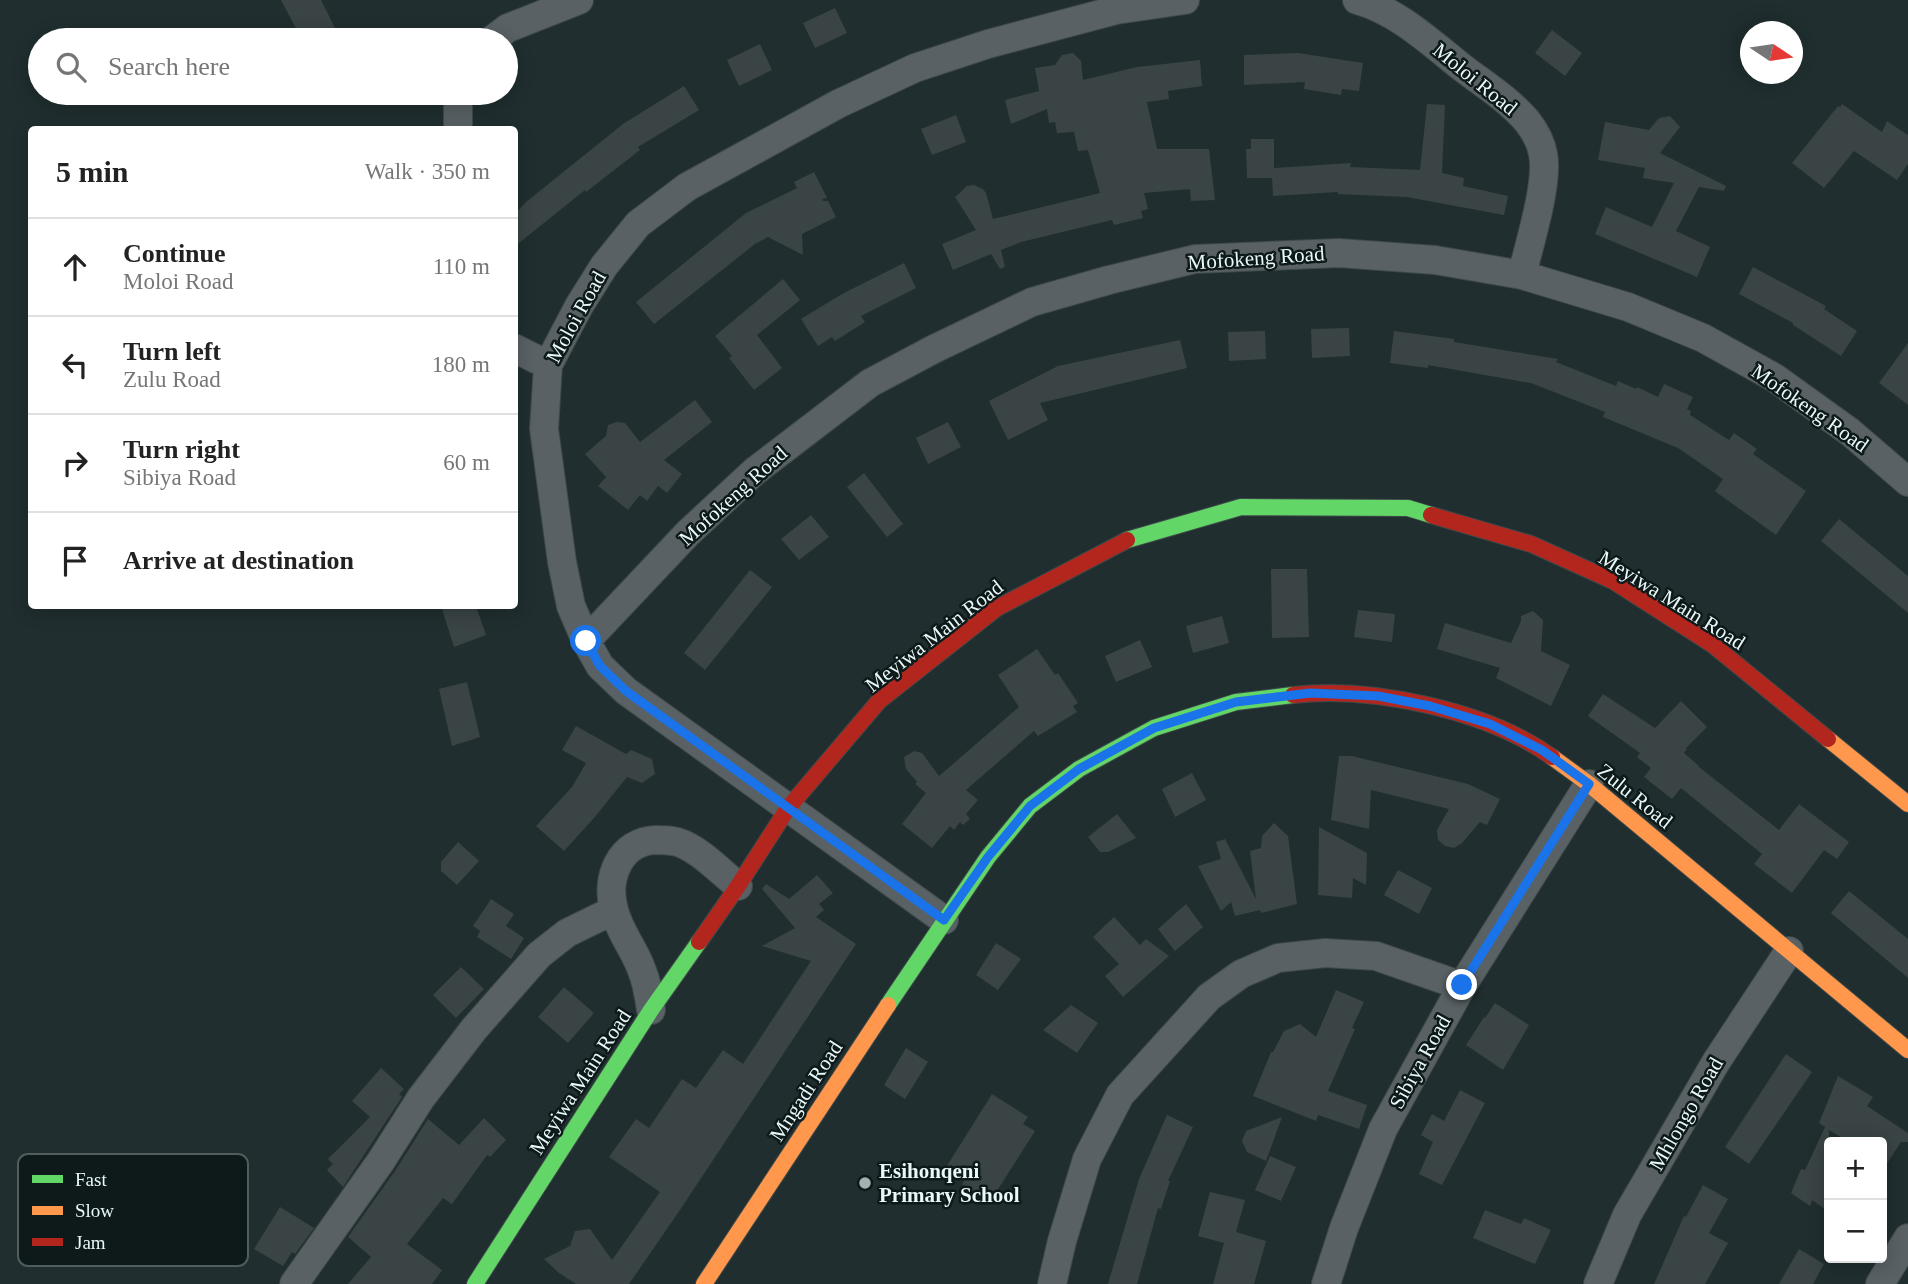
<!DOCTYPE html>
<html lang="en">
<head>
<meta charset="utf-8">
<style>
  :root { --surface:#fff; --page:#f2f2f2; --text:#222; --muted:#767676; --line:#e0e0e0 }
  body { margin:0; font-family:Georgia,serif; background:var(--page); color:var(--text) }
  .controls { position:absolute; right:21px; bottom:21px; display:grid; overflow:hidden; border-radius:7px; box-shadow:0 4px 18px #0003 }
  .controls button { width:63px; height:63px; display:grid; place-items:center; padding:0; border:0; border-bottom:2px solid var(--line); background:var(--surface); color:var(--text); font:35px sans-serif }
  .compass { position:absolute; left:1740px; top:21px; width:63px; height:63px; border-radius:50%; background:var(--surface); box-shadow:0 4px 18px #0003; rotate:103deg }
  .stop { position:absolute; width:21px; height:21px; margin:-16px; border:5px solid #1a73e8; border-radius:50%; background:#fff }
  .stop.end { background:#1a73e8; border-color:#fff; box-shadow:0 2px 7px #0008 }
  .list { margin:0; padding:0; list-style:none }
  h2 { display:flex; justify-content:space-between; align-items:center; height:91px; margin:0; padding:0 28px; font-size:30px }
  h2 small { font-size:23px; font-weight:400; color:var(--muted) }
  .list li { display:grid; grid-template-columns:46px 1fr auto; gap:21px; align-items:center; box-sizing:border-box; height:98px; padding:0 28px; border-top:2px solid var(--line) }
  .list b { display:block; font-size:26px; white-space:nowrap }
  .list p { margin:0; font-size:23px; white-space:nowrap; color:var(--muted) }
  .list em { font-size:23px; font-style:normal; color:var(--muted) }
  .icon { flex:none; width:38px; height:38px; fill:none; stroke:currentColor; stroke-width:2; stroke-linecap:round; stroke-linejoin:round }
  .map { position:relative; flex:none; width:1908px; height:1284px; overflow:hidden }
  .search { position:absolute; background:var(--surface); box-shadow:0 4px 18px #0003; left:28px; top:28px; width:490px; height:77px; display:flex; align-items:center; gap:18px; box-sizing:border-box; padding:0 24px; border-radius:38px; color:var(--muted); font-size:26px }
  .panel { position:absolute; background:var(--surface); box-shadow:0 4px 18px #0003; left:28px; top:126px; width:490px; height:483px; border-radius:7px }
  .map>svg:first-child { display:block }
</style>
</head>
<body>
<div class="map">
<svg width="1908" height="1284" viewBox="0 0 1908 1284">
  <rect width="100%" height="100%" fill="#202e2f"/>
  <!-- building -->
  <path fill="#3a4444" d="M281 0H321L341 40H302Z
    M835 8 847 33 815 48 803 23Z
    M1552 30 1582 53 1565 76 1535 53Z
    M760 44 772 70 739 86 727 60Z
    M1073 53 1081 61 1083 80 1137 67 1200 60 1202 86 1168 91 1169 99 1147 102 1157 149H1209L1215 200 1191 201 1190 189 1144 193 1148 209 1141 211 1143 218 1114 225 1112 220 1021 242 1001 250 1005 267 1000 269 991 254 953 270 942 244 976 230 955 197 967 186 974 185 983 189 986 193 993 219 1100 193 1088 150 1078 151 1074 132 1057 133 1055 122 1049 123 1047 109 1011 124 1005 100 1039 91 1035 68 1055 65 1062 55Z
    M1298 53 1363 63 1359 91 1342 89 1341 95 1304 89 1305 82 1244 85V55Z
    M684 86 699 110 638 147 640 150 586 192 585 190 514 247V215L526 202 623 124Z
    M1427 104 1445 105 1442 173 1464 178 1463 186 1508 196 1504 215 1407 197 1338 194V192L1273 196 1272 178H1247L1246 149H1251V139H1274V168L1351 163 1350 167 1420 170Z
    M1842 104 1882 132 1887 121 1908 135V164L1897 180 1854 151 1824 188 1792 163 1838 106 1840 107Z
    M956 115 966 142 932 155 921 129Z
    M1670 116 1680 127 1660 153 1726 186 1724 191 1699 187 1676 231 1710 247 1697 277 1595 234 1606 207 1652 227 1674 183 1643 178 1645 168 1598 160 1605 122 1649 130 1659 118Z
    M814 172 827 198 822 199 823 201H828L836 217 802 234 803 255 768 237 755 244 654 324 636 302 746 213 797 188 794 182Z
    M904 263 916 288 861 316 865 322 835 341 832 337 818 346 801 319 842 294Z
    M1753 267 1826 306 1824 309 1857 331 1841 356 1793 325V323L1739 294Z
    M783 279 800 300 757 335 782 368 754 390 729 358 732 356 715 336Z
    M1349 328 1350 356 1312 358 1311 329Z
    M1265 331 1266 359 1229 361 1228 332Z
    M1394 331 1454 339V342L1558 359 1556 362 1616 386 1618 381 1636 389 1637 387 1658 397 1664 384 1693 397 1687 409 1691 411 1690 415 1729 440 1734 433 1757 449 1753 454 1806 491 1776 535 1716 492 1715 491 1723 479 1678 448 1603 417 1605 412 1531 383 1428 365V368L1390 363Z
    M1180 340 1187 368 1040 403 1048 420 1008 440 989 401 1058 366Z
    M1908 343V405L1879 383Z
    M695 400 712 422 664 460 682 474 667 493 658 486 647 501 640 495 628 510 598 486 606 477 585 454 606 436 608 425 617 422 625 423 640 442Z
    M948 422 961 447 928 464 916 438Z
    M864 473 903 524 887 537 847 487Z
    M811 515 829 537 799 560 781 539Z
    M1839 519 1908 576V613L1821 541Z
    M1271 569H1307L1309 637 1272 638Z
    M750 570 772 587 705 670 684 653Z
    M441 606H476L486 635 454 647Z
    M1358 610 1395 614 1392 642 1354 637Z
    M1533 611 1543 620 1541 651 1570 665 1551 706 1496 678 1500 668 1437 649 1445 623 1511 643 1521 621V616Z
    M1222 616 1229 643 1193 653 1186 626Z
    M1140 640 1152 667 1116 682 1105 656Z
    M1037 649 1055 675 1058 673 1078 703 1073 706 1077 712 1038 736 1034 731 966 790 978 800 966 814 970 819 963 825 960 822 954 830 950 826 932 848 902 824 926 793 915 784 917 782 906 769 904 757 914 751 922 753 939 776 1019 707 998 675Z
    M467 682 480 737 452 746 439 689Z
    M1603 694 1655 728 1681 701 1707 727 1686 748 1687 749 1684 753 1699 766V767L1779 830 1799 804 1849 842 1837 859 1824 850 1792 893 1754 864 1762 854 1681 788 1672 799 1644 777 1651 768 1637 757 1640 753 1588 716Z
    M576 726 626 754 631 750 652 759 655 774 642 783 627 777 594 818 564 851 536 826 572 787 586 763 562 750Z
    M1339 756H1352L1468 784 1500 799 1487 825 1480 822 1462 843 1454 848 1445 846 1438 840 1437 830 1449 809 1371 790 1369 829 1331 820Z
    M1192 773 1206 800 1175 817 1162 789Z
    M1117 814 1136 838 1108 852H1100L1088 837Z
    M1274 823 1288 836 1297 904 1261 913 1260 910 1235 916 1231 902 1221 911 1198 866 1221 859 1216 842 1225 839 1256 899 1250 851 1261 848 1262 836Z
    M1319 827 1367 853 1366 885 1353 878 1352 898 1318 895Z
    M458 842 479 861 457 885 441 871V862Z
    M1398 870 1432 888 1419 914 1384 895Z
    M817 875 833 893 819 904 824 910 816 917 856 944 682 1207 629 1284H576L559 1273 544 1259 570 1246 575 1231 590 1229 612 1260 660 1192 609 1157 636 1119 649 1128 682 1079 696 1088 723 1050 743 1064 811 961 762 946 795 928 762 889 766 884 789 899Z
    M1849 891 1908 939V978L1831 913Z
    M491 899 514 914 506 926 524 938 511 959 477 937 480 931 473 926Z
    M1186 904 1203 927 1175 951 1158 929Z
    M1114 917 1140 945 1146 939 1169 956 1123 997 1105 976 1119 964 1093 937Z
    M996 943 1021 959 998 990 976 975Z
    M461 967 484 989 456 1018 433 995Z
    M564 987 594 1013 568 1043 538 1017Z
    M1336 990 1364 1002 1352 1028 1355 1029 1328 1091 1367 1105 1359 1129 1318 1115 1316 1121 1253 1096 1271 1052H1273L1284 1031 1300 1024 1316 1037Z
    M1495 1003 1529 1025 1503 1070 1466 1045 1484 1017 1485 1018Z
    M1071 1005 1098 1023 1077 1053 1043 1030Z
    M906 1048 928 1062 905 1099 884 1085Z
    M1786 1054 1812 1072 1749 1164 1725 1147Z
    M381 1068 404 1089 399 1094 402 1097 343 1187 327 1170 333 1164 328 1159 370 1117 352 1101Z
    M1838 1076 1873 1097 1867 1106 1908 1133V1142H1901L1882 1171V1142H1849L1829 1130V1212L1812 1200 1810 1206 1791 1193 1801 1169 1805 1170 1825 1127 1819 1123Z
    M1460 1090 1485 1103 1442 1185 1419 1174 1433 1142 1421 1135 1432 1114 1444 1121Z
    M992 1094 1028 1117 1023 1124 1035 1131 990 1202 962 1184 964 1181 945 1169Z
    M1167 1115 1193 1127 1168 1181H1170L1161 1209 1158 1208 1137 1284H1108L1139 1179Z
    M1282 1117 1266 1161 1247 1152 1242 1141 1246 1131Z
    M484 1118 506 1140 490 1157 487 1155 452 1204 443 1198 407 1244 442 1270 432 1284H348L371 1257 348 1237 395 1171 428 1119 459 1145Z
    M1270 1156 1296 1167 1281 1201 1255 1190Z
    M1703 1185 1728 1199 1709 1233 1728 1243 1705 1284H1654L1684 1216 1686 1217Z
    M1210 1192 1245 1200 1236 1232 1266 1241 1254 1284H1213L1224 1243 1198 1236Z
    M280 1207 314 1228 295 1254 292 1252 283 1266 254 1249Z
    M1485 1210 1521 1224 1524 1218 1551 1230 1535 1264 1473 1238Z
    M1799 1249 1824 1264 1813 1284H1779Z"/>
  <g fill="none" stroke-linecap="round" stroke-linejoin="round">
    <!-- street casing -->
    <g stroke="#3e4949" stroke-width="30">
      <path id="street" d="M1357 0C1398 11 1432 44 1464 69 1485 85 1509 100 1527 121 1534 130 1541 142 1543 154 1549 182 1529 245 1522 275
        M492 40 508 28 579 0
        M458 93V130
        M514 348 548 365
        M586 641 688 533 755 471 870 383 934 349 1032 302 1109 280 1195 259 1339 253 1435 260 1522 275 1628 307 1703 338 1775 378 1850 432 1908 482
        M944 920 626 691 600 666 586 641 571 606 562 562 544 429 548 365 579 306 604 266 638 224 687 187 838 104 915 68 988 44 1116 10 1185 0
        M651 1010C649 996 647 982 641 968 634 949 619 931 614 910 605 878 620 841 656 840 665 840 674 840 683 844 703 853 721 872 738 886
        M294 1284 381 1161 421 1098 474 1029 539 955 567 933 614 910
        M1052 1284 1062 1241 1087 1159 1120 1095 1209 997 1241 974 1278 958 1325 953 1376 956 1462 986
        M1326 1284 1344 1228 1383 1129 1462 986 1589 784
        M1598 1284 1627 1215 1716 1062 1789 951
        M1880 1284 1908 1238"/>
    </g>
    <!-- fast casing -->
    <g stroke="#3e4949" stroke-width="18">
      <path id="fast" d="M1127 540 1241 507 1408 508 1431 515
        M888 1005 988 857 1030 806 1079 769 1154 728 1236 702 1293 695
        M475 1284 651 1010 699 942"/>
    </g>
    <!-- slow casing -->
    <g stroke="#3e4949" stroke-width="18">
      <path id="slow" d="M1828 739 1908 804
        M1552 757 1589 784 1908 1050
        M704 1284 888 1005"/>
    </g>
    <!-- jam casing -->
    <g stroke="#3e4949" stroke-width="18">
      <path id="jam" d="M1431 515 1531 544 1613 581 1713 645 1828 739
        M1293 695C1371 686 1487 710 1552 757
        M699 942 738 886 788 808 879 701 997 608 1127 540"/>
    </g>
    <!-- street -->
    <use href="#street" stroke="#596165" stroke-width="28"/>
    <!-- fast -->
    <use href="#fast" stroke="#63d668" stroke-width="16"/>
    <!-- slow -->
    <use href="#slow" stroke="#ff974d" stroke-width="16"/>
    <!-- jam -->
    <use href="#jam" stroke="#b3261e" stroke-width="16"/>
  </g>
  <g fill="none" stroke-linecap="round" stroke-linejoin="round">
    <!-- route -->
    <path stroke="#1a73e8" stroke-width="9" d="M586 641 600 666 626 691 944 920 988 857 1030 806 1079 769 1154 728 1236 702 1310 693 1378 696 1430 706 1490 724 1542 750 1589 784 1462 985"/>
  </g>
  <!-- markers -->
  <circle fill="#a3b1b2" stroke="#0e191a" stroke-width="2.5" cx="865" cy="1183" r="7"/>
  <g text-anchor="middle" stroke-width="5" stroke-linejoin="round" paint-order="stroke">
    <!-- street labels -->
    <g font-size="21" fill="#e9f8f8" stroke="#0e191a">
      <text transform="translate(1475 79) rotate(39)" y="7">Moloi Road</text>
      <text transform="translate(1256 258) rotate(-4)" y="7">Mofokeng Road</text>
      <text transform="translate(576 317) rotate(-61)" y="7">Moloi Road</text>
      <text transform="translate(1810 408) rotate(35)" y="7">Mofokeng Road</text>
      <text transform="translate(733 496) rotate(-42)" y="7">Mofokeng Road</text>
      <text transform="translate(1672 600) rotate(32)" y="7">Meyiwa Main Road</text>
      <text transform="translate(934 636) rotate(-38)" y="7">Meyiwa Main Road</text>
      <text transform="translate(1635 796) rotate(39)" y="7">Zulu Road</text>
      <text transform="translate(1420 1062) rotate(-61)" y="7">Sibiya Road</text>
      <text transform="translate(580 1082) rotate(-57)" y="7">Meyiwa Main Road</text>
      <text transform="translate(806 1091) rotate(-57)" y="7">Mngadi Road</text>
      <text transform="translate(1686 1114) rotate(-60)" y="7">Mhlongo Road</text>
    </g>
    <!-- poi labels -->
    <g font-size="21" font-weight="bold" fill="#e9f8f8" stroke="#0e191a" text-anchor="start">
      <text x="879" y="1178">Esihonqeni<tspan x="879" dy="24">Primary School</tspan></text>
    </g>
  </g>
  <!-- legend -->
  <rect x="18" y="1154" width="230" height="112" rx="10" fill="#0e191a" stroke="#505c5d" stroke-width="2"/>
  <rect x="32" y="1175" width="31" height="8" fill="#63d668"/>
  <rect x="32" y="1206" width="31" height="9" fill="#ff974d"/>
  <rect x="32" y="1238" width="31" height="8" fill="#b3261e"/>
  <g font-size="19" fill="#e9f8f8">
    <text x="75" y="1186">Fast</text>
    <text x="75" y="1217">Slow</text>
    <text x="75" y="1249">Jam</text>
  </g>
</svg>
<div class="controls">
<button>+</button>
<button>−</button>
</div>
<svg class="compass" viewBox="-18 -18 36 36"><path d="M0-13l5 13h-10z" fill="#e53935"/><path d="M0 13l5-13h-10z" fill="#767676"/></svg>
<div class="stop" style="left:586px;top:641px"></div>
<div class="stop end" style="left:1462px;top:985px"></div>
<div class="search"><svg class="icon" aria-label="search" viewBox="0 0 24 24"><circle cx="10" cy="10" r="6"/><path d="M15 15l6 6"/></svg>Search here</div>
<section class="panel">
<h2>5 min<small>Walk · 350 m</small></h2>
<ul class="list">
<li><svg class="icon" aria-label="ahead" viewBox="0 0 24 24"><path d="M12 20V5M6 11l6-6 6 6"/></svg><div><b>Continue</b><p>Moloi Road</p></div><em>110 m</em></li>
<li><svg class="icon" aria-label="left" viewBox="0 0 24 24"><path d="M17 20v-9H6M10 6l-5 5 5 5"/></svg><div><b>Turn left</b><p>Zulu Road</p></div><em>180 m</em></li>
<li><svg class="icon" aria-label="right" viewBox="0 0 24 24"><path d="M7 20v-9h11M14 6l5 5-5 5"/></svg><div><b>Turn right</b><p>Sibiya Road</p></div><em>60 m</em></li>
<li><svg class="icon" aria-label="arrive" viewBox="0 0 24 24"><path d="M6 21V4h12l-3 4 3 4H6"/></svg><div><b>Arrive at destination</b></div></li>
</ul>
</section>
</div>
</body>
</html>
